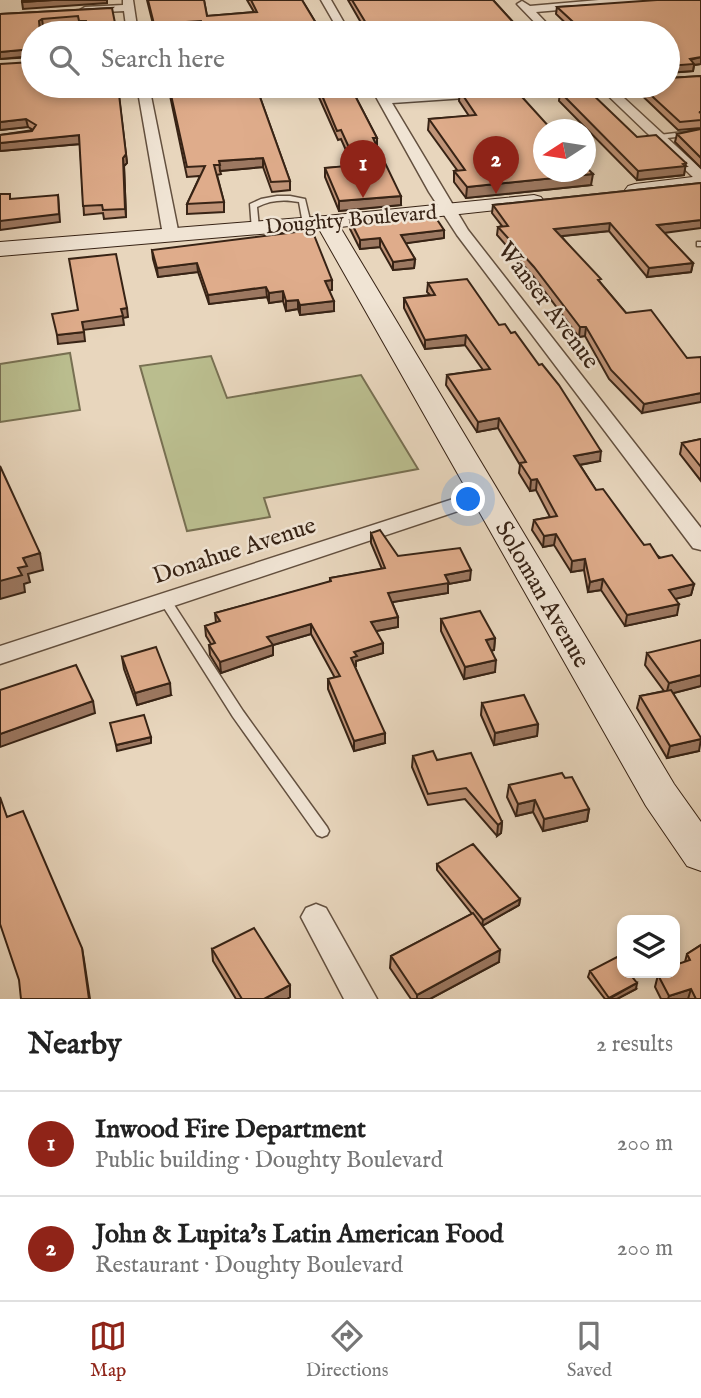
<!DOCTYPE html>
<html lang="en">
<head>
<meta charset="utf-8">
<style>
  :root { --surface:#fff; --page:#f6f6f6; --text:#222; --muted:#767676; --line:#e0e0e0; --accent:#8f2418 }
  body { margin:0; font-family:"IM FELL English",serif; background:var(--page); color:var(--text) }
  .controls { position:absolute; right:21px; bottom:21px; display:grid; overflow:hidden; border-radius:14px; box-shadow:0 4px 10px #0003 }
  .controls button { width:63px; height:63px; display:grid; place-items:center; padding:0; border:0; border-bottom:2px solid var(--line); background:var(--surface); color:var(--text); font:35px sans-serif }
  .compass { position:absolute; left:533px; top:119px; width:63px; height:63px; border-radius:50%; background:var(--surface); box-shadow:0 4px 10px #0003; rotate:258deg }
  .you { position:absolute; left:469px; top:500px; width:24px; height:24px; margin:-18px; border:5px solid #fff; border-radius:50%; background:#1a73e8; box-shadow:0 0 0 10px #1a73e833 }
  .badge { display:grid; place-items:center; width:46px; height:46px; border-radius:50%; background:var(--accent); color:#fff; font-size:23px; font-weight:700 }
  .pin { position:absolute; translate:-50% -58px; filter:drop-shadow(0 2px 4px #0008) }
  .pin::after { content:''; position:absolute; top:37px; width:24px; height:21px; background:inherit; clip-path:polygon(0 0,100% 0,50% 100%) }
  .list { margin:0; padding:0; list-style:none }
  h2 { display:flex; justify-content:space-between; align-items:center; height:91px; margin:0; padding:0 28px; font-size:30px }
  h2 small { font-size:23px; font-weight:400; color:var(--muted) }
  .list li { display:grid; grid-template-columns:46px 1fr auto; gap:21px; align-items:center; box-sizing:border-box; height:105px; padding:0 28px; border-top:2px solid var(--line) }
  .list b { display:block; font-size:26px; white-space:nowrap }
  .list p { margin:0; font-size:23px; white-space:nowrap; color:var(--muted) }
  .list em { font-size:23px; font-style:normal; color:var(--muted) }
  .icon { flex:none; width:38px; height:38px; fill:none; stroke:currentColor; stroke-width:2; stroke-linecap:round; stroke-linejoin:round }
  .map { position:relative; flex:none; width:701px; height:999px; overflow:hidden }
  .search { position:absolute; background:var(--surface); box-shadow:0 4px 10px #0003; left:21px; right:21px; top:21px; height:77px; display:flex; align-items:center; gap:18px; box-sizing:border-box; padding:0 24px; border-radius:38px; color:var(--muted); font-size:26px }
  .sheet { height:301px; background:var(--surface) }
  nav { display:flex; justify-content:space-around; align-items:center; box-sizing:border-box; height:98px; border-top:2px solid var(--line); background:var(--surface); font-size:19px; color:var(--muted) }
  nav a { display:grid; justify-items:center; gap:4px }
  nav .on { color:var(--accent) }
  .map>svg:first-child { display:block }
</style>
</head>
<body>
<div class="map">
<svg width="701" height="999" viewBox="0 0 701 999">
  <rect width="100%" height="100%" fill="#e8d6bd"/>
  <filter id="stains"><feTurbulence type="fractalNoise" baseFrequency=".00286" numOctaves="4"/><feColorMatrix values="0 0 0 0 .2 0 0 0 0 .09 0 0 0 0 .02 0 0 0 .5 -.17"/></filter>
  <radialGradient id="worn" r=".72"><stop offset=".6" stop-color="#630" stop-opacity="0"/><stop offset="1" stop-color="#630" stop-opacity=".3"/></radialGradient>
  <!-- green -->
  <path fill="#babd8e" stroke="#787052" stroke-width="2" d="M70 353 80 410 0 422V364Z
    M211 356 227 398 361 375 418 469 264 498 270 517 187 531 140 366Z"/>
  <g fill="none" stroke-linecap="round" stroke-linejoin="round">
    <!-- lane casing -->
    <g stroke="#63503f" stroke-width="3">
      <path id="lane" d="M701 130V134L659 139 656 137 659 135Z
        M277 196H290L305 199 311 224 310 226 303 224 299 202C284 199 270 200 257 207L259 228 252 230 250 204 261 199Z
        M697 242H701V246H697Z
        M165 596 169 597 243 711 327 827 329 831 327 835 322 837 317 835 233 717 159 600 161 597Z"/>
    </g>
    <!-- street casing -->
    <g stroke="#63503f" stroke-width="3">
      <path id="street" d="M123 0H133L138 33H127L124 11 85 13 80 10 85 7 123 5Z
        M321 0H331L350 33H340Z
        M599 0H644L639 3 536 12 556 33H545L517 4 522 1 530 6Z
        M137 86H149L179 235 171 240 163 235Z
        M370 86H382L388 96 534 86H590L584 90 392 103 468 230 701 528V550L693 548 457 235 429 192Z
        M598 86H611L701 169V181L696 180Z
        M484 489 491 490 494 495 491 500 0 664V646Z
        M316 904 326 908 377 999H344L301 917 306 908Z"/>
    </g>
    <!-- secondary casing -->
    <g stroke="#372315" stroke-width="2">
      <path id="secondary" d="M701 176V188L635 196 628 194 625 190 628 186 635 184Z
        M534 195 541 197 544 201 541 205 340 227 674 784 701 822V871L687 866 646 806 319 229 0 256V242L326 216Z"/>
    </g>
    <!-- lane -->
    <use href="#lane" fill="#f0e4d4" fill-rule="evenodd"/>
    <!-- street -->
    <use href="#street" fill="#f0e4d4" fill-rule="evenodd"/>
    <!-- secondary -->
    <use href="#secondary" fill="#f0e4d4" fill-rule="evenodd"/>
  </g>
  <!-- wall -->
  <path fill="#c09478" stroke="#372315" stroke-width="2" d="M147 0H204L207 16 254 12 247 0H302L322 33H203L202 29 155 32Z
    M348 0H493L523 33H367Z
    M701 0V64L694 65 693 71 668 73V33H576L556 14 557 7Z
    M112 8 87 28H80L79 23 43 26 33 33V57L0 59V14Z
    M701 76V128L678 130 632 86H668L669 78Z
    M33 86H123V87L118 88 127 163 124 166 126 217 104 219 103 213 84 215 80 144 0 151V135L33 130 28 127 0 130Z
    M168 86H256L290 181V190L272 192 263 167 220 171 221 174 217 175 224 202V212L187 214V204L200 176 187 177Z
    M309 86H350L377 138V146L401 205 339 211 325 177V168L353 166 341 139 338 140 318 95H314Z
    M403 86H499L452 89 450 86 404 88Z
    M460 91 591 185 466 198 454 182V171L457 170 428 130 429 119 469 116 459 101Z
    M560 92 685 166 684 175 637 180 559 101Z
    M701 129V168L675 142 677 134Z
    M701 183 664 233 693 263 691 272 647 277 609 231 561 236 626 313 687 358 642 413 609 379 585 336 579 337 533 276 497 235 498 227 502 226 492 213 493 205Z
    M350 220 444 238 405 243 415 259 414 268 393 270 380 247 360 249 350 229Z
    M152 250 332 290H329L334 311 300 315 298 309 286 311 283 301 269 303 267 297 209 304 198 272 158 277 153 259Z
    M428 283 499 325 600 461 580 465 596 490 644 545 694 584 691 595 675 599 677 615 625 626 601 590 588 592 584 570 571 572 554 545 543 547 532 530 534 520 550 517 536 490 530 491 519 473 520 465 498 428 477 432 446 385 447 375 483 370 465 345 425 349 404 308V298L430 295 427 292Z
    M701 439V481L680 454 682 443Z
    M371 533 398 556 470 580 448 584V593L392 602 398 617V627L376 631 383 653 356 661V666L355 667 385 743 354 751 328 689V679L335 678 311 634 273 645V655L221 673 210 655 209 645 211 644 206 636 205 626 216 623 215 613 330 582V578L382 569 371 543Z
    M441 619 495 638 494 650 491 651 495 672 464 679 441 631Z
    M647 653 701 686 673 693 699 751 667 758 637 708 640 696 664 691 645 665Z
    M122 657 171 695 137 705 124 669Z
    M482 703 538 724 537 736 494 745 481 715Z
    M413 756 437 760 502 822 501 833 497 836 465 799 428 805 412 767Z
    M565 778 589 809 587 821 543 831 533 812 516 816 507 797 509 785Z
    M437 864 520 899 519 905 482 926 499 962 430 999H411L390 968 391 956 472 914 437 870Z
    M701 945V999H661L655 987 658 975 675 973 685 962 687 954Z
    M212 949 290 985V997L287 999H236L213 961Z
    M590 971 636 989 617 999H605L588 977Z"/>
  <!-- shaded-wall -->
  <path fill="#9c7861" stroke="#372315" stroke-width="2" d="M53 0H107V3L23 9 22 2Z
    M42 19 43 26 40 29V33L39 21Z
    M277 30V33H231Z
    M32 49 33 56 0 59V52Z
    M701 57V64L694 65 693 71 668 73V66Z
    M26 119 28 127 0 130V122Z
    M79 135 80 144 0 151V143Z
    M126 154 127 163 124 166 126 217 123 158Z
    M263 158V167L220 171 219 161Z
    M686 163 684 175 637 180 638 171Z
    M593 174 591 185 466 198 467 187Z
    M58 195 60 222 0 230V221Z
    M401 196V205L339 211V201Z
    M701 220V228L656 234 657 225Z
    M610 223 609 231 553 237 554 229Z
    M444 230V238L401 244V235Z
    M380 238V247L360 249V240Z
    M415 259 414 268 393 270V262Z
    M197 263 198 272 158 277 157 268Z
    M693 263 691 272 647 277 649 268Z
    M332 280V290L325 291V281Z
    M266 287 267 297 209 304 208 295Z
    M283 291V301L269 303V293Z
    M298 300V309L286 311V301Z
    M334 301V311L300 315V305Z
    M127 308 128 317 123 318 124 325 83 330 82 322 121 309Z
    M580 327H586L585 336 579 337Z
    M84 332 85 341 58 344 57 335Z
    M466 335 465 345 425 349V340Z
    M701 393V402L642 413 644 404Z
    M499 418 498 428 477 432 478 422Z
    M601 451 600 461 573 466 574 456Z
    M537 479 536 490 530 491 531 480Z
    M556 534 554 545 543 547 544 536Z
    M40 553 43 570 28 574 30 582 24 584 25 592 0 599V581L18 568 23 558Z
    M585 559 584 570 571 572 572 561Z
    M471 570 470 580 448 584V593L387 603 388 593 445 575Z
    M603 579 601 590 588 592 590 582Z
    M694 584 691 595 667 601 669 590Z
    M679 604 677 615 625 626 627 615Z
    M398 617V627L371 632V622Z
    M311 624V634L273 645V655L221 673 220 662 267 637Z
    M495 638 494 650 485 652 486 640Z
    M383 643V653L356 661V666L351 668V658L354 652Z
    M496 660 495 672 464 679 465 667Z
    M701 675V686L666 695 669 683Z
    M170 683 171 695 137 705 135 693Z
    M93 701 95 713 0 747V734Z
    M538 724 537 736 494 745 495 733Z
    M385 733V743L354 751V741Z
    M151 737V743L117 751 116 745Z
    M701 739 699 751 667 758 670 746Z
    M535 800 533 812 516 816 518 804Z
    M589 809 587 821 543 831 544 819Z
    M502 822 501 833 497 836 498 825Z
    M520 899 519 905 482 926 483 920Z
    M82 948 84 960 90 999H89Z
    M500 950 499 962 430 999H417V995Z
    M637 983 636 989 617 999H609Z
    M290 985V997L287 999H264Z
    M691 989 688 999H668L669 996Z"/>
  <!-- building -->
  <path fill="#dfac8b" stroke="#372315" stroke-width="2" d="M22 0H53L22 2Z
    M148 0H204L207 16 257 12 251 0H302L322 33H278L277 30 231 33H204L201 21 154 24Z
    M352 0H493L523 33H372Z
    M657 0H701V57L690 59 694 64 668 66V33H585L557 7Z
    M112 8 117 33H87L86 21H79L78 16 42 19 39 21 40 33H33V50L32 49 0 52V14Z
    M33 57V86H118L126 154 123 158 125 209 103 210 102 205 83 206 79 135 0 143V135L32 131 36 125 26 119 0 122V64L32 62Z
    M701 76V112H699L701 113V120L680 122 641 86H668V77L669 78Z
    M169 86H256L290 181 271 182 263 158 219 161 220 165H214L224 202 187 204 205 166 187 167Z
    M313 86H350L377 138H373L401 196 339 201 325 168 357 165 341 130 337 131 318 86 314 87Z
    M513 87 552 130H543V172H585V166L593 174 467 187 454 171 465 170 429 119 476 115 460 91Z
    M588 90 637 137 656 135 686 163 683 164 686 166 638 171 560 92Z
    M701 129V158L677 134Z
    M701 183V220L657 225 693 263 649 268 610 223 554 229 601 279 598 280 626 313 651 310 687 358 701 357V393L644 404 611 370 586 327H580L534 267 498 227 508 226 493 205Z
    M0 194H10V199L58 195 59 214 0 221Z
    M432 212 444 230 401 235 415 259 393 262 380 238 360 240 350 220Z
    M312 230 332 280 325 281 334 301 300 305 298 300 286 301 283 291 269 293 266 287 208 295 197 263 157 268 152 250Z
    M116 254 127 308 121 309 123 316 82 322 84 332 57 335 52 314 78 310 69 259Z
    M467 279 499 325 505 324 511 333 515 332 539 365 542 364 559 385 601 451 574 456 596 490 603 489 644 545 650 544 659 558 672 555 694 584 669 590 679 604 627 615 603 579 590 582 585 559 572 561 556 534 544 536 534 520 557 516 537 479 531 480 520 463 526 462 499 418 478 422 447 375 490 369 466 335 425 340 404 298 435 295 428 283Z
    M701 439V467L682 443Z
    M0 466 40 553 23 558 27 566 18 568 22 575 0 581Z
    M380 530 398 556 460 548 471 570 445 575 449 583 388 593 398 617 371 622 383 643 354 652 357 656 351 658 385 733 354 741 328 679 340 676 311 624 267 637 273 645 220 662 209 645 215 643 205 626 220 621 215 613 331 581 330 578 385 568 371 533Z
    M480 611 495 638 486 640 496 660 465 667 441 619Z
    M701 640V675L669 683 647 653Z
    M156 647 170 683 135 693 122 657Z
    M76 665 93 701 0 734V690Z
    M671 690 701 738V739L670 746 640 696Z
    M524 695 538 724 495 733 482 703Z
    M144 715 151 737 116 745 110 723Z
    M433 751 437 760 471 753 502 822 498 825 466 788 428 794 413 756Z
    M562 773 565 778 572 777 589 809 544 819 535 800 518 804 509 785Z
    M0 797 7 817 23 811 82 948 89 999H21L19 980 0 924Z
    M473 844 520 899 483 920 437 864Z
    M473 913 500 950 417 995 391 956Z
    M254 928 290 985 264 999H242L212 949Z
    M701 945V999H696L691 989 669 996 658 975 665 973H675V965L690 960 687 954Z
    M617 957 622 963V973H629L637 983 609 998 590 971Z"/>
  <g text-anchor="middle" stroke-width="5" stroke-linejoin="round" paint-order="stroke">
    <!-- far-street labels -->
    <g font-size="21" fill="#372315" stroke="#f0e4d4">
      <text transform="translate(351 219) rotate(-5)" y="7">Doughty Boulevard</text>
    </g>
    <!-- street labels -->
    <g font-size="24" fill="#372315" stroke="#f0e4d4">
      <text transform="translate(549 305) rotate(53)" y="8">Wanser Avenue</text>
      <text transform="translate(234 550) rotate(-18)" y="8">Donahue Avenue</text>
      <text transform="translate(543 594) rotate(60)" y="8">Soloman Avenue</text>
    </g>
  </g>
  <rect width="100%" height="100%" filter="url(#stains)"/>
  <rect width="100%" height="100%" fill="url(#worn)"/>
</svg>
<div class="controls">
<button><svg class="icon" aria-label="layers" viewBox="0 0 24 24"><path d="M12 4l9 5-9 5-9-5zM3 14l9 5 9-5"/></svg></button>
</div>
<svg class="compass" viewBox="-18 -18 36 36"><path d="M0-13l5 13h-10z" fill="#e53935"/><path d="M0 13l5-13h-10z" fill="#767676"/></svg>
<div class="you"></div>
<div class="pin badge" style="left:363px;top:198px">1</div>
<div class="pin badge" style="left:496px;top:194px">2</div>
<div class="search"><svg class="icon" aria-label="search" viewBox="0 0 24 24"><circle cx="10" cy="10" r="6"/><path d="M15 15l6 6"/></svg>Search here</div>
</div>
<section class="sheet">
<h2>Nearby<small>2 results</small></h2>
<ul class="list">
<li><span class="badge">1</span><div><b>Inwood Fire Department</b><p>Public building · Doughty Boulevard</p></div><em>200 m</em></li>
<li><span class="badge">2</span><div><b>John &amp; Lupita's Latin American Food</b><p>Restaurant · Doughty Boulevard</p></div><em>200 m</em></li>
</ul>
</section>
<nav>
<a class="on"><svg class="icon" aria-label="map" viewBox="0 0 24 24"><path d="M3 6l6-2 6 2 6-2v14l-6 2-6-2-6 2zM9 4v14M15 6v14"/></svg>Map</a>
<a><svg class="icon" aria-label="directions" viewBox="0 0 24 24"><path d="M12 3l9 9-9 9-9-9zM9 14v-3h6M13 9l2 2-2 2"/></svg>Directions</a>
<a><svg class="icon" aria-label="saved" viewBox="0 0 24 24"><path d="M7 4h10v16l-5-4-5 4z"/></svg>Saved</a>
</nav>
</body>
</html>
